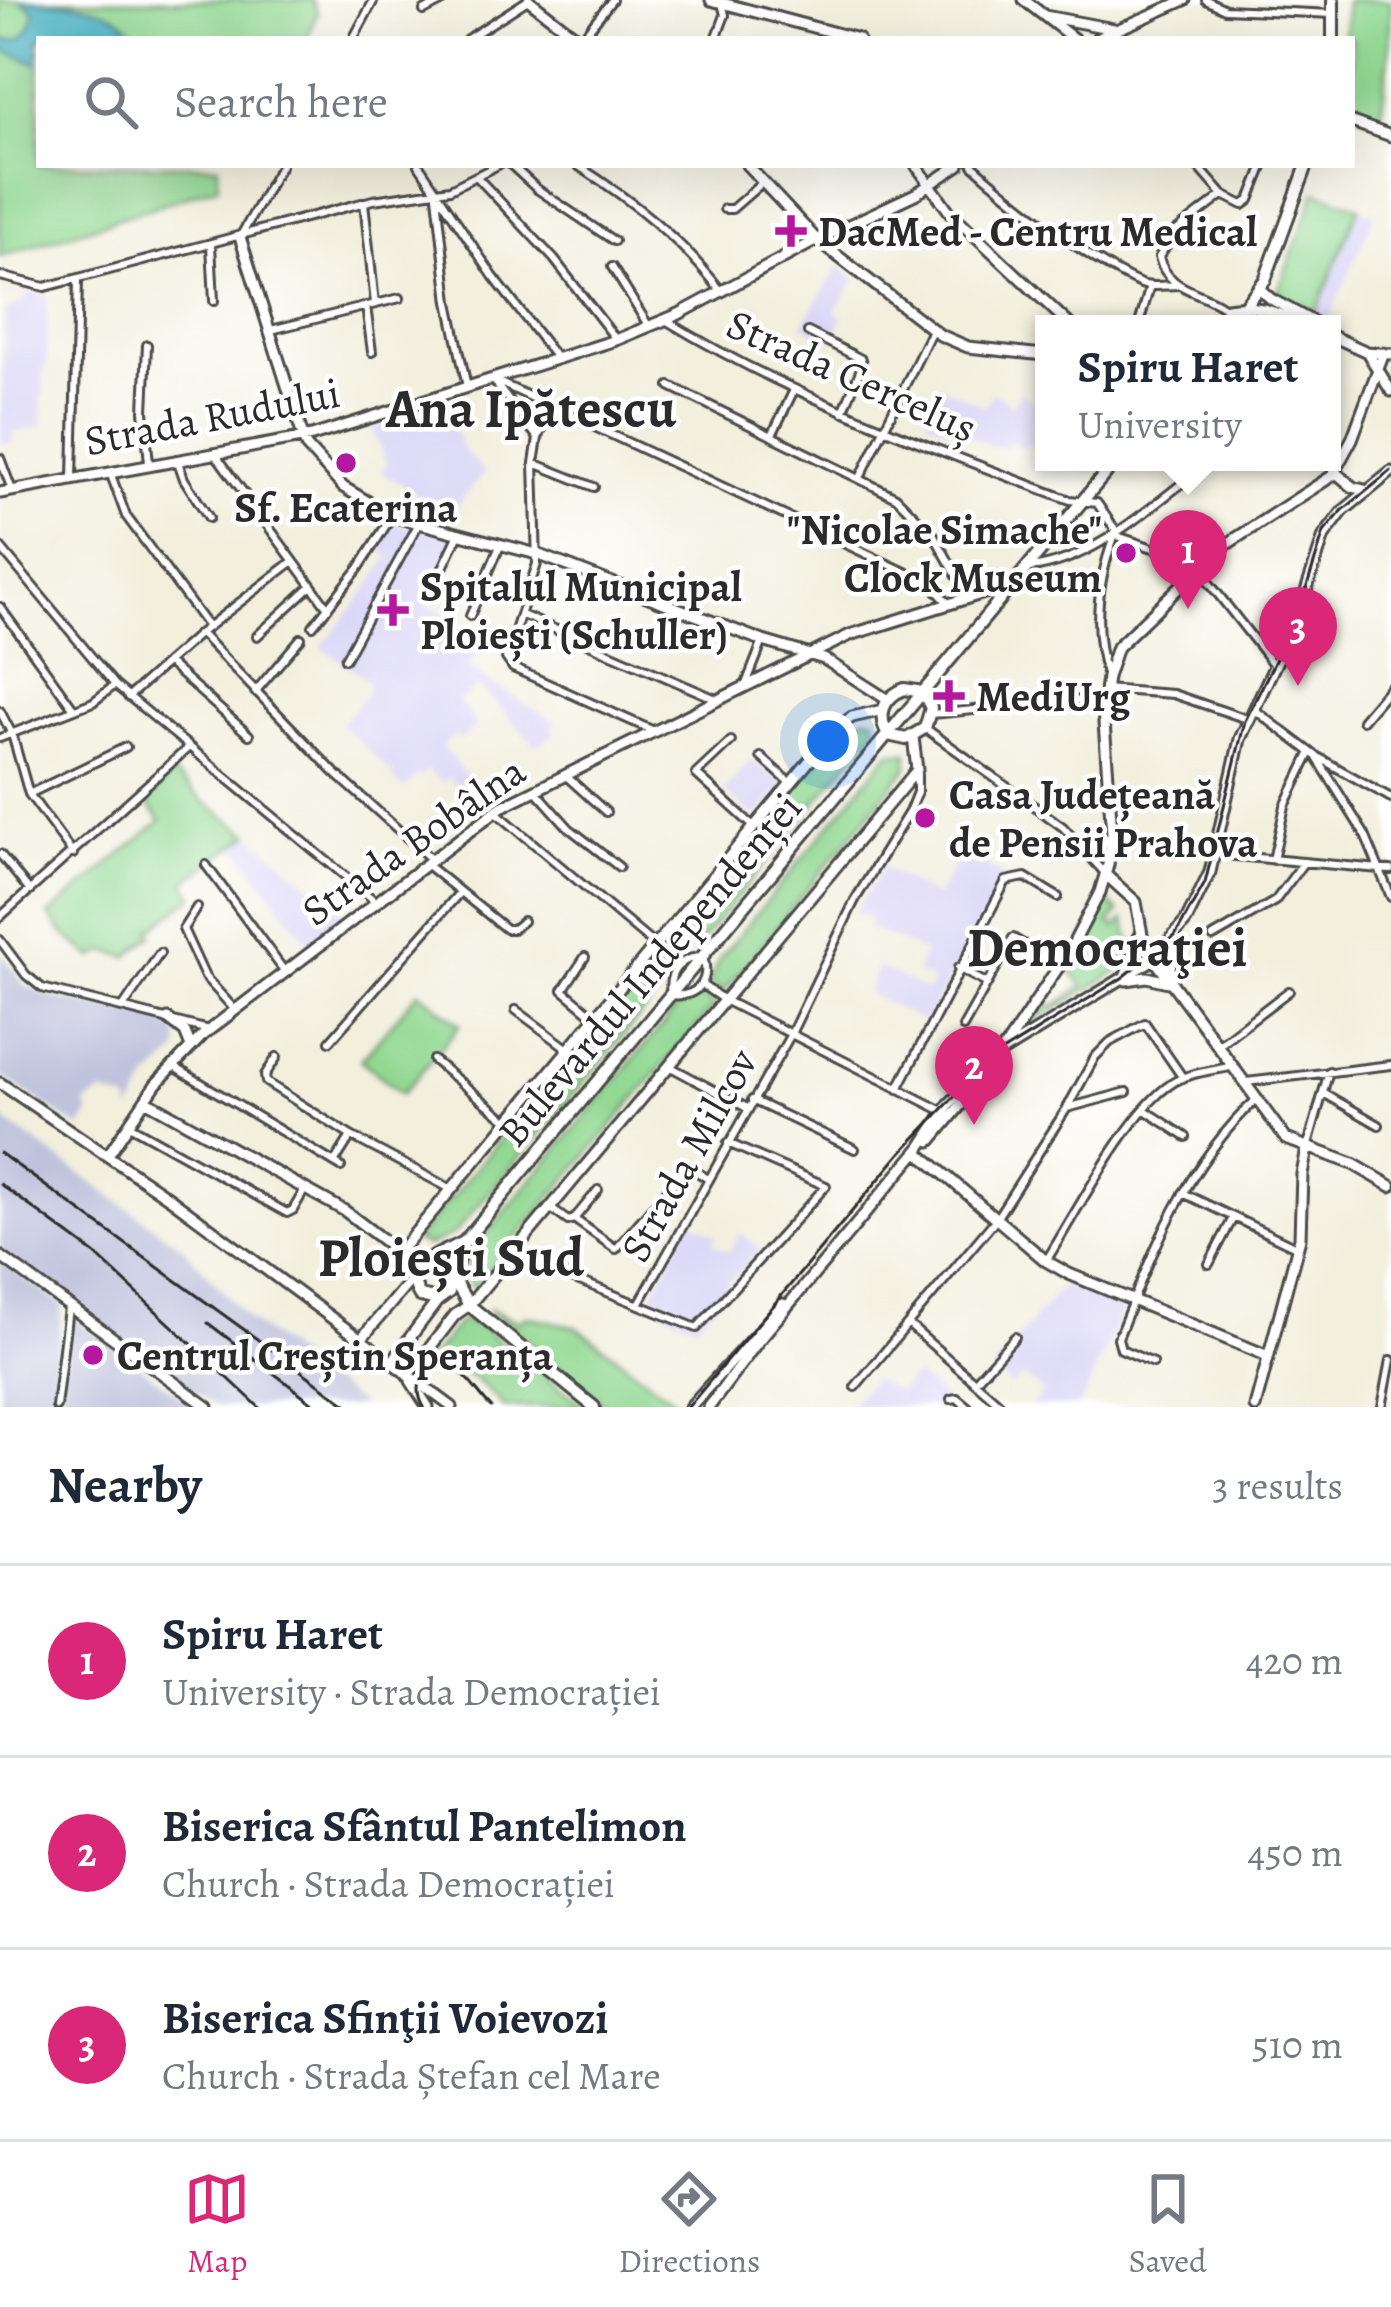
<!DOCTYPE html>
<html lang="en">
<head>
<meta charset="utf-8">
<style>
  :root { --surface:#fff; --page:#f2f2f3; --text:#1f2937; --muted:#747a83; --line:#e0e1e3; --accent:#db2777 }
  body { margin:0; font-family:Alegreya,serif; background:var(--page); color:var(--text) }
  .you { position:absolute; left:828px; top:741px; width:42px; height:42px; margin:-30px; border:9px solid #fff; border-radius:50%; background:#1a73e8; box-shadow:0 0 0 18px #1a73e833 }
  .badge { display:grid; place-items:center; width:78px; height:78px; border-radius:50%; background:var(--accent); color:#fff; font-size:39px; font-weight:700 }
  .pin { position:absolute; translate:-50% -99px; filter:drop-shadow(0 3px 6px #0008) }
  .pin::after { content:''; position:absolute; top:63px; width:42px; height:36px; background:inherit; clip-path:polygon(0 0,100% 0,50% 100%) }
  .popup { position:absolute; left:1035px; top:315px; width:306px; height:156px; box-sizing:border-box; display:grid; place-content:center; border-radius:0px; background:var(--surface); filter:drop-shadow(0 3px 9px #0005); font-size:39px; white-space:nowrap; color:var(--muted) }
  .popup b { font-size:45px; color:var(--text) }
  .popup::after { content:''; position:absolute; left:50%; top:100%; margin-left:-24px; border:24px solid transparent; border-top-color:var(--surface) }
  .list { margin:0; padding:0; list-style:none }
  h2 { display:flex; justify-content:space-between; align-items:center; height:156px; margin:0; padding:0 48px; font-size:51px }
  h2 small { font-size:39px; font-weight:400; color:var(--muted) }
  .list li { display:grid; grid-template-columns:78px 1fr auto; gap:36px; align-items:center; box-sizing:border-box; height:192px; padding:0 48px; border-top:3px solid var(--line) }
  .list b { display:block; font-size:45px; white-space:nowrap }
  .list p { margin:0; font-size:39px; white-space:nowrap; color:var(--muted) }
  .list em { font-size:39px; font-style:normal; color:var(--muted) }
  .icon { flex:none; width:66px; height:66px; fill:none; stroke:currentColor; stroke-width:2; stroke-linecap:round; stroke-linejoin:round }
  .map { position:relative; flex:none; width:1391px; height:1407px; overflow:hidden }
  .search { position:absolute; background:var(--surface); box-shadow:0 12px 48px #0002; left:36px; right:36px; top:36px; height:132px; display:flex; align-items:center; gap:30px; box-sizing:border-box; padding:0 42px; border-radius:0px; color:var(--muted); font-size:45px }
  .sheet { height:732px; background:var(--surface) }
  nav { display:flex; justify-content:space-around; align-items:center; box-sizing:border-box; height:168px; border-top:3px solid var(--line); background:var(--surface); font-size:33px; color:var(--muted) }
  nav a { display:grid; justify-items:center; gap:6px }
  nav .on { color:var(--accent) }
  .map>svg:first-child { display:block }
</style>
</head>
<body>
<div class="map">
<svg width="1391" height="1407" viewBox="0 0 1391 1407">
  <rect width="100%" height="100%" fill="#fff"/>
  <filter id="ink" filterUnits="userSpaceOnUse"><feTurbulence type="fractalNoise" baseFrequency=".00833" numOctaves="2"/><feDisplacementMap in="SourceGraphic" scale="24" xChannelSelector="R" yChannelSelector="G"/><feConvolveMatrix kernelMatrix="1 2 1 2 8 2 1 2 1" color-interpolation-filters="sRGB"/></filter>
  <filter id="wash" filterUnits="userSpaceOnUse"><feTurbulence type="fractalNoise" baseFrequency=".004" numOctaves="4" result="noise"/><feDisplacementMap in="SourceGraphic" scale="48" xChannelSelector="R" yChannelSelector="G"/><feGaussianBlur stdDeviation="2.7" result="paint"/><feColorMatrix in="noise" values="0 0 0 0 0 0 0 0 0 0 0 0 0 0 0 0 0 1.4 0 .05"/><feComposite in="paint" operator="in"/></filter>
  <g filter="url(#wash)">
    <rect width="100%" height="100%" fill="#f2efdd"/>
    <!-- built -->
    <path fill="#dad6f7" d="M1359 207 1375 214 1329 319 1316 312Z
      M839 266 856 279 835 311 843 317 832 341 802 325Z
      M27 292 47 294V366L43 368 44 396 41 397 43 427 13 433 14 442 0 445 5 311 24 302Z
      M941 385 985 407 992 391 1011 405 1021 392 1034 402 1043 400 1044 394V451L1027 444 1024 448 1011 440 1006 447 992 446 927 420Z
      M445 403 462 449 485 473 459 503 451 527 436 523 439 516 429 507 430 502 380 471 387 464 371 429Z
      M390 521 455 539 427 605 444 613 480 645 469 666 485 680 556 722 551 729 556 734 536 746 478 685 459 702 477 725 460 740 455 735 442 747 471 781 467 785H455L448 777 442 783 427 771 421 777 417 775 406 788 400 786 392 778 394 775 340 724 367 694 369 681 321 647 365 593 390 556 375 546Z
      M751 760 785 785 755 818 724 791Z
      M250 834 349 917 311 946 235 845Z
      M964 849 1005 878 925 1022 867 993 877 967 928 991 933 981 916 973 924 952 868 928 871 919 854 913 883 867 936 897Z
      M691 1220 716 1235 713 1244 729 1252 739 1233 762 1248 728 1283 727 1292 696 1324 657 1309 652 1294Z
      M1070 1276 1127 1301 1079 1407H1032L1043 1392 1022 1376 1012 1387 991 1370Z
      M916 1375 945 1400 944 1407H848L873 1378 897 1392Z"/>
    <!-- industrial -->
    <path fill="#c0c2dd" d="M0 952 24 985 51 997 162 1020 178 1035 179 1051 149 1079 131 1112 129 1102 102 1093 86 1104 89 1114 80 1128 0 1075Z
      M0 1117 183 1247 250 1321 363 1407H217L0 1252Z
      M0 1261 62 1305 51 1407H0Z
      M71 1316 195 1407H60Z"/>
    <!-- green -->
    <path fill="#91d892" stroke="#5e825e" stroke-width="3" d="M0 0H312L317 13 307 39H39V165H218V186L0 257Z
      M1346 0H1391L1389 56 1380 121 1352 112V39H1344Z
      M1316 191 1359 207 1316 312 1277 293Z
      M867 717 875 718V730L702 940 690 944 677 958 663 947 834 738 850 721Z
      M890 752H908L907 768 723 992 709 982 720 958Z
      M172 773 207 804 250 834 185 882 194 896 151 930 153 935 128 957 106 951 93 958 64 934 49 915 161 821 147 803Z
      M1105 899 1119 912 1110 923 1115 928 1124 920 1132 946 1125 967 1030 1025 1049 1003 1054 1007 1084 986 1068 968Z
      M656 952 672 967 662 982 661 991 454 1234 428 1246 415 1241Z
      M419 991 460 1025 402 1094 361 1060Z
      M700 996 715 1005 474 1288 470 1285 465 1269 473 1249 676 1009Z
      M488 1309 519 1322 525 1316 577 1327 678 1403 675 1407H608Z
      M461 1320 480 1327 586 1407H502L499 1400C468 1373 463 1364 423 1366Z"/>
    <!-- water -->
    <path fill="#45b1c3" stroke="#386e77" stroke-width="3" d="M20 0C53 0 124 2 136 39H39V64L0 49V38C21 46 33 31 34 10Z"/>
  </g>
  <g filter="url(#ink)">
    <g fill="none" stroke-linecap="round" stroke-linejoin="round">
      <!-- street casing -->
      <g stroke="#494846" stroke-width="12">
        <path id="street" d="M1206 0 1225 9 1333 14
          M424 11 445 0
          M353 39 374 0
          M467 39 528 0
          M581 39 612 0
          M716 39 725 15 722 3
          M419 165 493 276 556 358
          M511 165 537 189 614 241
          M577 165C633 201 681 239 722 292
          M973 165C1012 200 1093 264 1141 284 1152 288 1166 285 1178 285
          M1197 165 1223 195 1243 205 1250 200 1264 165
          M477 177 554 259 615 338
          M1223 195 1175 232 1159 257C1168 296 1214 290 1235 318
          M437 196 449 302 467 387
          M364 202 375 304
          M724 209H732L763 182
          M240 237 281 165
          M211 245 214 301
          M612 267 648 325
          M0 276 45 287 373 200 450 189 498 165
          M366 306 372 352
          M667 321C793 398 932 448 1070 500L1097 503 1120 537 1192 561 1273 664
          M1139 324 1150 286
          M271 330 400 298
          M808 332 861 359 862 366 843 412
          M147 345 144 411 149 463
          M492 379 538 438
          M494 380 931 584 948 603
          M670 386 896 497 934 535 968 596
          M552 407 538 438 534 463 537 564 506 658 513 668 654 731
          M772 435 794 390
          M216 455 328 608
          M0 458 12 490
          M177 459 184 479 209 518
          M534 463 594 487
          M111 475 126 516 208 627
          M73 477 78 280
          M860 478 932 330
          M0 547 115 685 375 901
          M1030 568C1097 561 1156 501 1210 462
          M430 595 458 536
          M0 607 74 709
          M522 615 716 699
          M470 616 500 546
          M313 626 359 568 392 516
          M200 633 335 773 432 860
          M257 636 311 586
          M345 659 418 525
          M167 662 249 735
          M1107 677C1092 630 1097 583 1114 537
          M746 684 763 641
          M1104 689 1173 694 1247 719
          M255 692 301 638
          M128 697 200 633 292 562
          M1255 710 1316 756 1391 798
          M0 711 12 734 29 794 73 854
          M931 714 1104 698
          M1362 720 1391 686
          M925 728 1063 827 1104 872
          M0 738 93 702 115 685
          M731 741 696 774 752 825
          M761 757 789 782
          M1317 758 1365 835 1391 897
          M565 775 606 812
          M535 790 569 828 619 867
          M29 794 126 747
          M495 811 678 965
          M0 854 30 891
          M1214 854 1391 870
          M1273 860 1285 806 1311 752
          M206 865 285 972
          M427 865 506 929H513L523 921
          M197 907 183 929 205 977 235 1010
          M0 917 189 747
          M1213 937 1275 901 1304 862
          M0 940 26 975 42 988 209 1030
          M585 957 563 990 594 1016
          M703 957C711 981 697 998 671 995 667 972 680 957 703 957Z
          M958 968 986 983
          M702 985 724 1000 943 1111
          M124 1006 160 953
          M516 1010 567 1048
          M963 1027 1013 938 1061 967
          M330 1041 460 892
          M1218 1045 1289 991
          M277 1057 265 1075 266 1082 351 1136 451 1189
          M433 1060 508 1121
          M173 1066 341 1167
          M669 1066 747 1108
          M1246 1082 1391 1065
          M898 1089 1006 881 1025 877 1058 897
          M1325 1094 1379 1125
          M752 1100 855 1149
          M1067 1108 1127 1092
          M1145 1110 1186 1137
          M129 1125 287 1213 293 1210 305 1189
          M1307 1149 1329 1071
          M334 1163 351 1136
          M1183 1193 1298 1248
          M550 1208 568 1221 574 1219 616 1249 688 1166 708 1179
          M574 1219 598 1190
          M512 1254 697 1328 826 1186 728 1143
          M1046 1261C1076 1214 1127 1113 1171 1084 1188 1072 1214 1071 1234 1066
          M1209 1264 1233 1218
          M639 1304 791 1034 855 900 909 812 917 792V774
          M908 1324 999 1403
          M1153 1363 1121 1349 1118 1338C1152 1252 1187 1163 1257 1099
          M975 1381 1015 1337
          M855 1387 996 1219 1067 1108 1095 1057 1110 1042 1145 1023 1183 1078
          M951 1399 957 1398 968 1407
          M56 1407 68 1308
          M1382 1407 1391 1360"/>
      </g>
      <!-- secondary casing -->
      <g stroke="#494846" stroke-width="15">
        <path id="secondary" d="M529 0 579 39
          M711 0 858 39
          M1024 0 1074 39
          M1045 16 1114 29
          M1096 39 1185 0
          M1352 122 1391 136
          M747 165 817 240 940 335 968 347 1044 355
          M916 165 949 211 1069 324
          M240 237 306 446 343 487 392 516 537 554 763 641 824 659 888 700
          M1260 289 1271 299 1317 324
          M1227 308C1257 303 1277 313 1304 324
          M1332 336 1367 352 1391 354
          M1367 352 1391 391
          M1335 472 1353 487 1368 491
          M0 493 312 436 616 340 679 314 817 240 917 193 959 165
          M1084 850 1111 838
          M1106 875 1136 902 1144 945 1286 1139 1353 1164 1391 1186
          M1125 977 1139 937
          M1126 980 1147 977 1168 982
          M1172 981 1170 968 1176 939
          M168 1019 185 1032 191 1047
          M1002 1052 1154 959 1186 921 1210 872 1240 739 1298 616 1324 536 1343 511 1391 472
          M0 1083 171 1199 452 1407
          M145 1100 345 1211 418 1267
          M931 1141 989 1071
          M918 1152 1046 1261 1069 1274 1268 1356
          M108 1155 156 1084 204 1034 501 807 850 635 1016 583
          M400 1251 836 729 852 717 883 710
          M0 1256 208 1407
          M361 1339 414 1276
          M391 1363 438 1300
          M408 1376 455 1315 469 1305 917 770 913 737
          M411 1381 428 1407
          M690 1407 783 1304
          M709 1407 759 1340 921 1147 949 1104 1002 1052 1071 948 1100 892 1108 865 1112 833 1103 709 1107 677 1117 647 1218 550 1332 476 1352 439 1384 353
          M1255 1407 1300 1238 1302 1174 1307 1149"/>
      </g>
      <!-- primary casing -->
      <g stroke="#494846" stroke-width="16">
        <path id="primary" d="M1333 39V0
          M1230 324 1265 280 1307 165
          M888 735 906 739 925 728 931 708 923 692
          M888 735C877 715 883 698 904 689L923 692
          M430 1261 446 1266 452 1276 449 1292 438 1300 420 1296C400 1265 442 1254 464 1242
          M452 1276 464 1242 1115 462
          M453 1279 469 1305 594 1407"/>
      </g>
      <!-- street -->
      <use href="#street" stroke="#fff" stroke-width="6"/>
      <!-- secondary -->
      <use href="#secondary" stroke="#fff" stroke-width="9"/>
      <!-- primary -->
      <use href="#primary" stroke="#fff" stroke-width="10"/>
      <!-- tram -->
      <path stroke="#2b2b2b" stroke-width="3" d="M424 1407C409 1382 430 1355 456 1370 469 1377 480 1397 491 1407
        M688 1407 900 1154 989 1060 1122 978 1175 936 1205 883 1245 721 1299 612 1324 532 1343 510 1391 471"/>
      <!-- rail -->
      <path stroke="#2b2b2b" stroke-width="3" d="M0 1153 351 1407
        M0 1184 95 1254 259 1407
        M208 1323 318 1407"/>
    </g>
  </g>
  <!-- markers -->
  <g fill="#b5179e" stroke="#fff" stroke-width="4.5">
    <path d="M785 213h12v12h12v12h-12v12h-12v-12h-12v-12h12z"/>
    <circle cx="346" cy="463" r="12"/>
    <circle cx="1126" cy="553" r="12"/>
    <path d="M387 592h12v12h12v12h-12v12h-12v-12h-12v-12h12z"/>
    <path d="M943 678h12v12h12v12h-12v12h-12v-12h-12v-12h12z"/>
    <circle cx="925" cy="818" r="12"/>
    <circle cx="93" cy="1355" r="12"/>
  </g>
  <g text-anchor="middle" stroke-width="9" stroke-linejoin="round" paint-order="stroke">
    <!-- poi labels -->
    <g font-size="42" font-weight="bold" fill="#2b2b2b" stroke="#fff" text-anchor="start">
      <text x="818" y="246">DacMed - Centru Medical</text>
      <text x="346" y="522" text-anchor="middle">Sf. Ecaterina</text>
      <text x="1102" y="544" text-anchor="end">"Nicolae Simache"<tspan x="1102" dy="48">Clock Museum</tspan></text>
      <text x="420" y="601">Spitalul Municipal<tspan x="420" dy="48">Ploiești (Schuller)</tspan></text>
      <text x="976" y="711">MediUrg</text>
      <text x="949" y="809">Casa Județeană<tspan x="949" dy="48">de Pensii Prahova</tspan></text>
      <text x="117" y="1370">Centrul Creștin Speranța</text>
    </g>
    <!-- street labels -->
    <g font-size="42" fill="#2b2b2b" stroke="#fff">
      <text transform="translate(852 375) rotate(24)" y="15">Strada Cerceluș</text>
      <text transform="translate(212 416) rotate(-11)" y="15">Strada Rudului</text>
      <text transform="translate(413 840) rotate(-35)" y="15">Strada Bobâlna</text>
      <text transform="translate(649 969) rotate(-50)" y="15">Bulevardul Independenței</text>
      <text transform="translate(688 1155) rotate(-61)" y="15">Strada Milcov</text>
    </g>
    <!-- district labels -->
    <g font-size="54" font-weight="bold" fill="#2b2b2b" stroke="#fff">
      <text x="531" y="427">Ana Ipătescu</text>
      <text x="1107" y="966">Democraţiei</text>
      <text x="451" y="1276">Ploiești Sud</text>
    </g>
  </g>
</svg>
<div class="you"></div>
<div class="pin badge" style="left:1188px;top:609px">1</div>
<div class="popup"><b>Spiru Haret</b>University</div>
<div class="pin badge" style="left:974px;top:1125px">2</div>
<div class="pin badge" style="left:1298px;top:686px">3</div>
<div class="search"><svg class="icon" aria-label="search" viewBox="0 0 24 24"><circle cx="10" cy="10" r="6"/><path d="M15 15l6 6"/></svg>Search here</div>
</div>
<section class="sheet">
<h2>Nearby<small>3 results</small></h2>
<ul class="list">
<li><span class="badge">1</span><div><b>Spiru Haret</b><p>University · Strada Democrației</p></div><em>420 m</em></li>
<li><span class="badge">2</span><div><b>Biserica Sfântul Pantelimon</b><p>Church · Strada Democrației</p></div><em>450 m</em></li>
<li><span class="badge">3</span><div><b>Biserica Sfinţii Voievozi</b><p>Church · Strada Ștefan cel Mare</p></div><em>510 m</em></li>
</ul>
</section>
<nav>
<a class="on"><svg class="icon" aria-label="map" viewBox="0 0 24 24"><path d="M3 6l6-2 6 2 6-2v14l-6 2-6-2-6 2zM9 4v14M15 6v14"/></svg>Map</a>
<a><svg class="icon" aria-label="directions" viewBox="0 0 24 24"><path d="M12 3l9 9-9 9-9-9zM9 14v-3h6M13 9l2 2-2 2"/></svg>Directions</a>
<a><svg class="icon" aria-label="saved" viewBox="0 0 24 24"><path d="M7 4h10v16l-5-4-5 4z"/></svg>Saved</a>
</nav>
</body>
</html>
